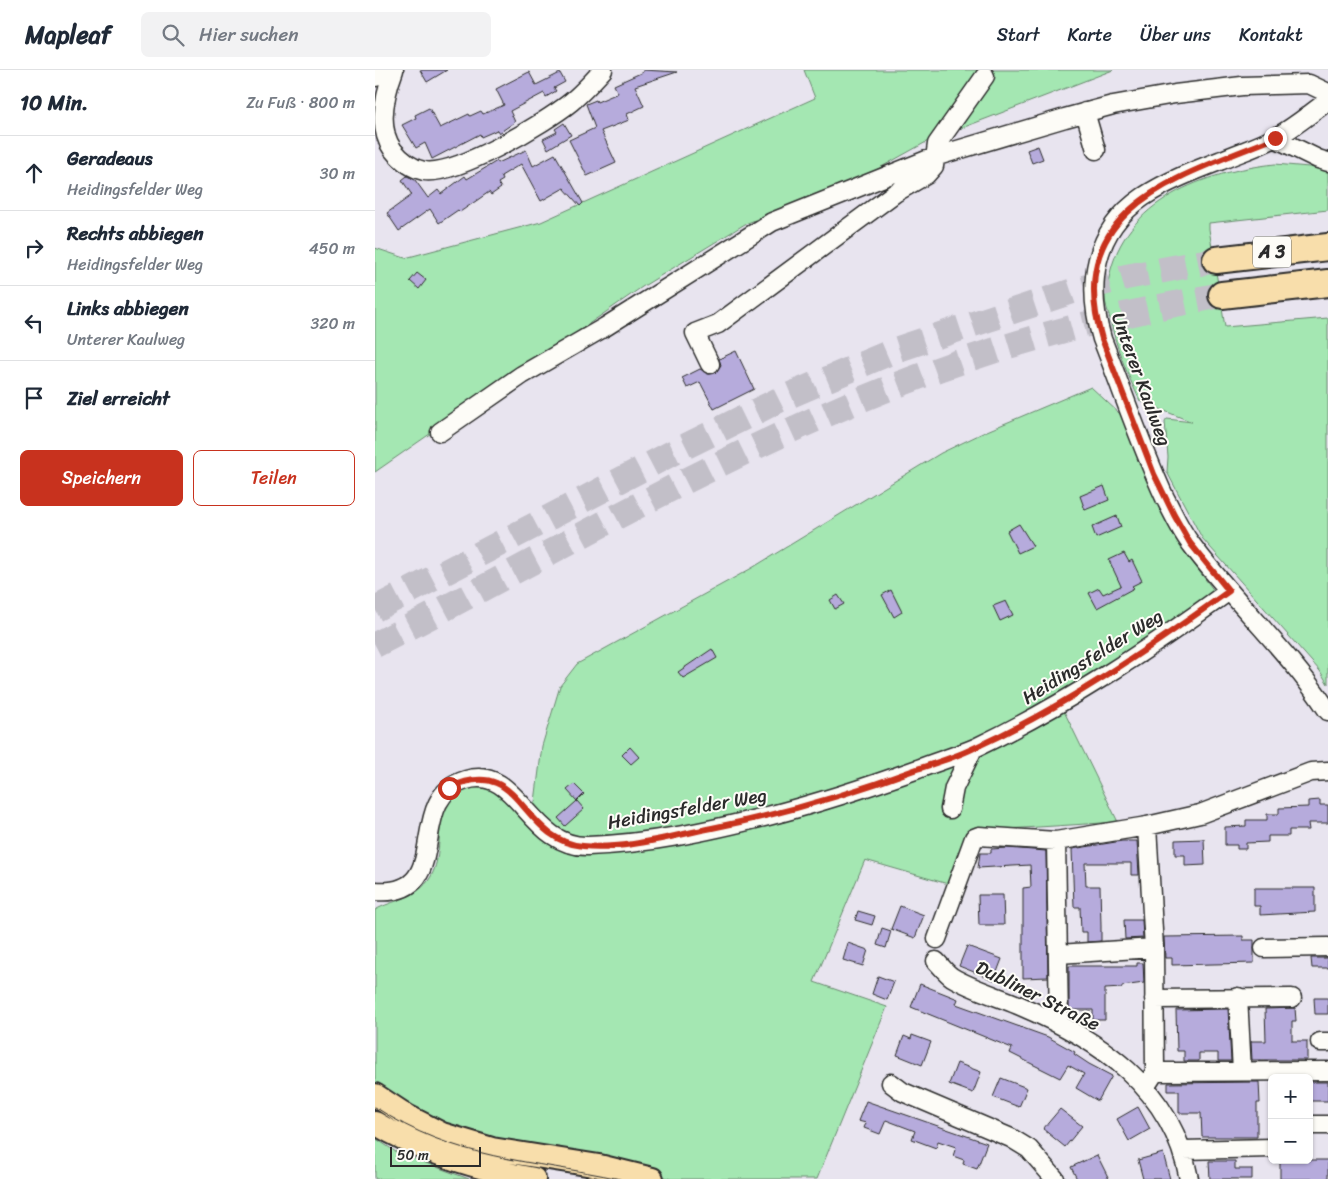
<!DOCTYPE html>
<html lang="de">
<head>
<meta charset="utf-8">
<style>
  :root { --surface:#fff; --page:#f2f2f3; --text:#1f2937; --muted:#747a83; --line:#e0e1e3; --accent:#c8321e }
  body { margin:0; font-family:Sriracha,sans-serif; background:var(--page); color:var(--text) }
  .controls { position:absolute; right:15px; bottom:15px; display:grid; overflow:hidden; border-radius:8px; box-shadow:0 1px 4px #0004 }
  .controls button { width:45px; height:45px; display:grid; place-items:center; padding:0; border:0; border-bottom:1px solid var(--line); background:var(--surface); color:var(--text); font:25px sans-serif }
  .scale { position:absolute; left:15px; bottom:12px; width:91px; box-sizing:border-box; padding-left:5px; border:2px solid #2b2b2b; border-top:0; font-size:14px; line-height:18px; white-space:nowrap; color:#2b2b2b; -webkit-text-stroke:4px #fdfcf7; paint-order:stroke }
  .stop { position:absolute; width:15px; height:15px; margin:-11px; border:4px solid #c8321e; border-radius:50%; background:#fff }
  .stop.end { background:#c8321e; border-color:#fff; box-shadow:0 1px 5px #0008 }
  .list { margin:0; padding:0; list-style:none }
  h2 { display:flex; justify-content:space-between; align-items:center; height:65px; margin:0; padding:0 20px; font-size:21px }
  h2 small { font-size:16px; font-weight:400; color:var(--muted) }
  .list li { display:grid; grid-template-columns:32px 1fr auto; gap:15px; align-items:center; box-sizing:border-box; height:75px; padding:0 20px; border-top:1px solid var(--line) }
  .list b { display:block; font-size:19px; white-space:nowrap }
  .list p { margin:0; font-size:16px; white-space:nowrap; color:var(--muted) }
  .list em { font-size:16px; font-style:normal; color:var(--muted) }
  .actions { display:flex; gap:10px; padding:15px 20px }
  .actions a { flex:1; padding:11px 0; border:1px solid var(--accent); border-radius:8px; text-align:center; font-size:18px; color:var(--accent) }
  .actions .main { background:var(--accent); color:#fff }
  .icon { flex:none; width:28px; height:28px; fill:none; stroke:currentColor; stroke-width:2; stroke-linecap:round; stroke-linejoin:round }
  .map { position:relative; flex:none; width:953px; height:1109px; overflow:hidden }
  header { display:flex; align-items:center; gap:30px; box-sizing:border-box; height:70px; padding:0 25px; background:var(--surface); border-bottom:1px solid var(--line) }
  header strong { font-size:24px }
  nav { display:flex; gap:28px; margin-inline-start:auto; font-size:18px }
  .search { width:350px; height:45px; background:var(--page); display:flex; align-items:center; gap:12px; box-sizing:border-box; padding:0 18px; border-radius:8px; color:var(--muted); font-size:19px }
  main { display:flex }
  aside { flex:1; background:var(--surface) }
  .map>svg:first-child { display:block }
</style>
</head>
<body>
<header>
<strong>Mapleaf</strong>
<div class="search"><svg class="icon" aria-label="search" viewBox="0 0 24 24"><circle cx="10" cy="10" r="6"/><path d="M15 15l6 6"/></svg>Hier suchen</div>
<nav><a>Start</a><a>Karte</a><a>Über uns</a><a>Kontakt</a></nav>
</header>
<main>
<aside>
<h2>10 Min.<small>Zu Fuß · 800 m</small></h2>
<ul class="list">
<li><svg class="icon" aria-label="ahead" viewBox="0 0 24 24"><path d="M12 20V5M6 11l6-6 6 6"/></svg><div><b>Geradeaus</b><p>Heidingsfelder Weg</p></div><em>30 m</em></li>
<li><svg class="icon" aria-label="right" viewBox="0 0 24 24"><path d="M7 20v-9h11M14 6l5 5-5 5"/></svg><div><b>Rechts abbiegen</b><p>Heidingsfelder Weg</p></div><em>450 m</em></li>
<li><svg class="icon" aria-label="left" viewBox="0 0 24 24"><path d="M17 20v-9H6M10 6l-5 5 5 5"/></svg><div><b>Links abbiegen</b><p>Unterer Kaulweg</p></div><em>320 m</em></li>
<li><svg class="icon" aria-label="arrive" viewBox="0 0 24 24"><path d="M6 21V4h12l-3 4 3 4H6"/></svg><div><b>Ziel erreicht</b></div></li>
</ul>
<div class="actions"><a class="main">Speichern</a><a>Teilen</a></div>
</aside>
<div class="map">
<svg width="953" height="1109" viewBox="0 0 953 1109">
  <rect width="100%" height="100%" fill="#e8e4ef"/>
  <filter id="ink" filterUnits="userSpaceOnUse"><feTurbulence type="fractalNoise" baseFrequency=".02" numOctaves="2"/><feDisplacementMap in="SourceGraphic" scale="10" xChannelSelector="R" yChannelSelector="G"/><feConvolveMatrix kernelMatrix="1 2 1 2 8 2 1 2 1" color-interpolation-filters="sRGB"/></filter>
  <g filter="url(#ink)">
    <!-- green -->
    <path fill="#a4e7b2" stroke="#68896e" d="M429 0H738L553 71 492 105 370 154 267 217 0 402V178L30 188 166 152 440 28Z
      M900 94 934 97 953 101V140L834 153V159L850 257 953 248V614L945 601 827 468 792 402 793 387 790 352 792 349 817 352 765 331C752 303 742 281 735 249 733 242 730 234 730 227 730 221 733 214 734 208 749 130 830 102 900 94Z
      M716 317 759 357 771 407 809 481 843 526 684 631 743 752 600 761 573 814 490 790 439 912 512 937 442 1109H296L260 1097 85 1063 0 1019V840C18 830 39 829 53 811 76 780 48 730 96 717 116 712 128 727 140 741L160 732 167 676 185 616 202 594 377 498 566 383 612 361Z
      M0 1068 21 1082 94 1109H0Z"/>
    <!-- building -->
    <path fill="#b6abdc" stroke="#2b2b2b" d="M45 0H72L52 12Z
      M268 0 302 2 260 16 269 36 252 44 254 50 226 61 241 93 212 106 194 70 220 58 211 34 221 30 222 32 243 23 239 15 268 2Z
      M154 2 161 15 185 3 190 12 179 18 181 21 171 27 169 23 135 41 140 52 124 63 122 60 106 67 105 64 57 89 50 73 41 78 27 55 41 48 40 45 54 38 65 58 94 44 95 46 106 41 108 44 129 35 121 19Z
      M189 53 196 65 173 79 168 69 182 62 180 59Z
      M663 76 668 89 657 93 652 80Z
      M151 80 158 96 180 84 208 133 205 136 189 118 166 131 146 94 126 106 128 110 123 113 126 118 116 125 114 122 85 142 83 140 64 153 55 139 24 161 12 143 37 125 27 110 32 106 40 110 53 128 63 120 66 124 90 106 92 109 122 91 123 93Z
      M42 203 51 210 44 219 35 211Z
      M361 281 379 319 339 339 325 312 312 318 307 308 325 299 334 304 340 303 346 295 344 289Z
      M729 416 734 430 710 440 705 426Z
      M742 446 746 457 721 468 717 457Z
      M644 454 658 476 643 483 632 461Z
      M749 483 754 492 757 490 767 511 757 516 759 518 722 538 714 523 724 518 728 524 746 516 734 490Z
      M516 520 527 542 519 547 507 525Z
      M463 525 469 534 460 539 455 530Z
      M631 531 638 545 625 551 618 536Z
      M337 579 342 588 308 608 303 602Z
      M255 677 264 687 256 694 247 685Z
      M199 714 209 724 202 731 192 720Z
      M945 730V735H953V753H933L934 760H914V766H893V772L871 773V779H862V775H850V757L871 756V750H892V744H904V738L933 737V731Z
      M202 731 209 739 190 756 183 748Z
      M829 769 830 795 810 796V785H800V770Z
      M747 771H762L764 805H756V793H710L711 816H725L726 856V871L712 872V862H706L705 837H699L697 779Z
      M632 778 671 781 673 907 648 908V818L656 817 655 795 603 798 605 783H616V779Z
      M879 818H940V842L885 845V836H879Z
      M603 825H628L629 855H604Z
      M525 836 549 845 540 868 516 859Z
      M483 841 500 846 497 855 480 850Z
      M749 850H767L768 868 750 869Z
      M507 858 516 861 511 878 502 875Z
      M868 866V870H879V893L797 895V888H790L789 867Z
      M473 873 493 880 488 896 468 890Z
      M592 876 627 889 619 910 584 896Z
      M936 888H953V898H937Z
      M762 893H768L769 913 747 916V918L730 919V950H718V940H694V896H762Z
      M503 906 519 912 512 930 497 924Z
      M545 914 583 929 581 934 673 967 700 982 699 984 714 994 737 1006 723 1031 701 1018 709 1004 693 995 685 1008 635 983 637 978 536 937Z
      M939 928H953V944H940Z
      M920 938 921 951H917V971H932V990H877L876 971H891L890 939Z
      M853 939 856 991H843V983H824V991H809V981H802L801 940Z
      M537 965 556 972 547 995 522 985 529 966 536 969Z
      M582 993 606 1002 598 1023 574 1014Z
      M626 1008 652 1018 644 1037 618 1027Z
      M884 1012 885 1033H882V1067H827L826 1043H804V1021H793V1013Z
      M934 1012H953V1031H934Z
      M491 1031 612 1073 602 1099 588 1094 589 1090 578 1086 581 1077 563 1071 561 1078 537 1069 540 1061 511 1050 505 1064 489 1058 491 1053 483 1051Z
      M763 1037 775 1059 754 1071 742 1049Z
      M685 1039 707 1056 690 1077 668 1059Z
      M788 1083 795 1109H768L763 1090Z
      M722 1085 734 1109H702L696 1097Z
      M922 1090H953V1109H905V1092Z
      M834 1091H860V1099H877V1109H835Z"/>
    <g fill="none" stroke-linecap="round" stroke-linejoin="round">
      <!-- highway-tunnel -->
      <path stroke="#c2bfc8" stroke-width="26" stroke-dasharray="26 13" stroke-linecap="butt" d="M0 539 299 382 406 329 523 279 701 220 751 207 841 190
        M0 575C177 484 349 381 535 310 636 271 741 244 847 225"/>
      <!-- minor casing -->
      <g stroke="#2b2b2b" stroke-width="21">
        <path id="minor" d="M19 0C10 24 2 58 18 80 26 90 35 98 49 101 81 106 170 53 196 32 207 23 218 11 228 0
          M0 7 18 2
          M953 31C937 42 921 56 903 66 886 76 865 82 847 90 821 100 792 111 768 127 718 161 711 215 727 269 748 322 766 376 790 428 798 443 805 460 816 474 859 532 913 580 953 641
          M710 42 721 80
          M900 68 943 89 953 92
          M335 294 320 263 343 254 520 123 551 105 559 96 562 74 610 6
          M65 362 147 305 230 257 397 152 559 87 690 48 738 35 800 24 867 16 934 14 953 23
          M575 739 579 718 598 679
          M681 771 684 954
          M0 821C82 828 27 729 91 710 143 694 154 778 213 776 273 774 334 761 393 746 444 733 493 717 543 699 561 692 581 686 600 678 690 635 773 580 854 521
          M562 869 599 768 604 766 681 771 772 756 825 744 936 702 953 701
          M889 878 953 877
          M683 884 779 878
          M561 891C566 896 571 903 577 907 597 919 622 926 643 935 724 969 797 1017 814 1109
          M863 927 867 1001
          M779 929 917 928
          M945 972H953
          M780 1002 953 1001
          M516 1013 528 1022 636 1068 654 1079 680 1109
          M771 1016 780 1002 779 878 772 756
          M934 1055H953
          M808 1080 897 1078"/>
      </g>
      <!-- major casing -->
      <g stroke="#2b2b2b" stroke-width="26">
        <path id="major" d="M0 1025 32 1046 67 1064 117 1079 224 1096 277 1109
          M0 1053C50 1083 102 1099 159 1109"/>
      </g>
      <!-- highway casing -->
      <g stroke="#2b2b2b" stroke-width="30">
        <path id="highway" d="M841 190 953 177
          M847 225 953 213"/>
      </g>
      <!-- minor -->
      <use href="#minor" stroke="#fdfcf7" stroke-width="18"/>
      <!-- major -->
      <use href="#major" stroke="#f8deab" stroke-width="22"/>
      <!-- highway -->
      <use href="#highway" stroke="#f8deab" stroke-width="26"/>
      <!-- tram -->
      <path stroke="#2b2b2b" stroke-width="1" d="M0 1037C79 1090 156 1090 245 1109"/>
    </g>
  </g>
  <g fill="none" stroke-linecap="round" stroke-linejoin="round" filter="url(#ink)">
    <!-- route -->
    <path stroke="#c8321e" stroke-width="6" d="M74 718C148 683 143 770 208 776 250 780 296 766 337 758 407 744 475 724 542 699 561 693 581 687 599 678 690 637 773 579 854 521L815 473 799 445 779 404 727 269C687 137 804 107 900 68"/>
  </g>
  <g text-anchor="middle" stroke-width="4" stroke-linejoin="round" paint-order="stroke">
    <!-- shield labels -->
    <rect fill="#fdfcf7" stroke="#6a6a68" stroke-width="1" x="878" y="166.5" width="38" height="31" rx="4"/>
    <g font-size="18" font-weight="bold" fill="#2b2b2b">
      <text x="897" y="188">A 3</text>
    </g>
    <!-- street labels -->
    <g font-size="19" fill="#2b2b2b" stroke="#fdfcf7">
      <text transform="translate(767 309) rotate(70)" y="7">Unterer Kaulweg</text>
      <text transform="translate(717 586) rotate(-32)" y="7">Heidingsfelder Weg</text>
      <text transform="translate(312 738) rotate(-10)" y="7">Heidingsfelder Weg</text>
      <text transform="translate(663 925) rotate(26)" y="7">Dubliner Straße</text>
    </g>
  </g>
</svg>
<div class="controls">
<button>+</button>
<button>−</button>
</div>
<div class="scale">50 m</div>
<div class="stop" style="left:74px;top:718px"></div>
<div class="stop end" style="left:900px;top:68px"></div>
</div>
</main>
</body>
</html>
